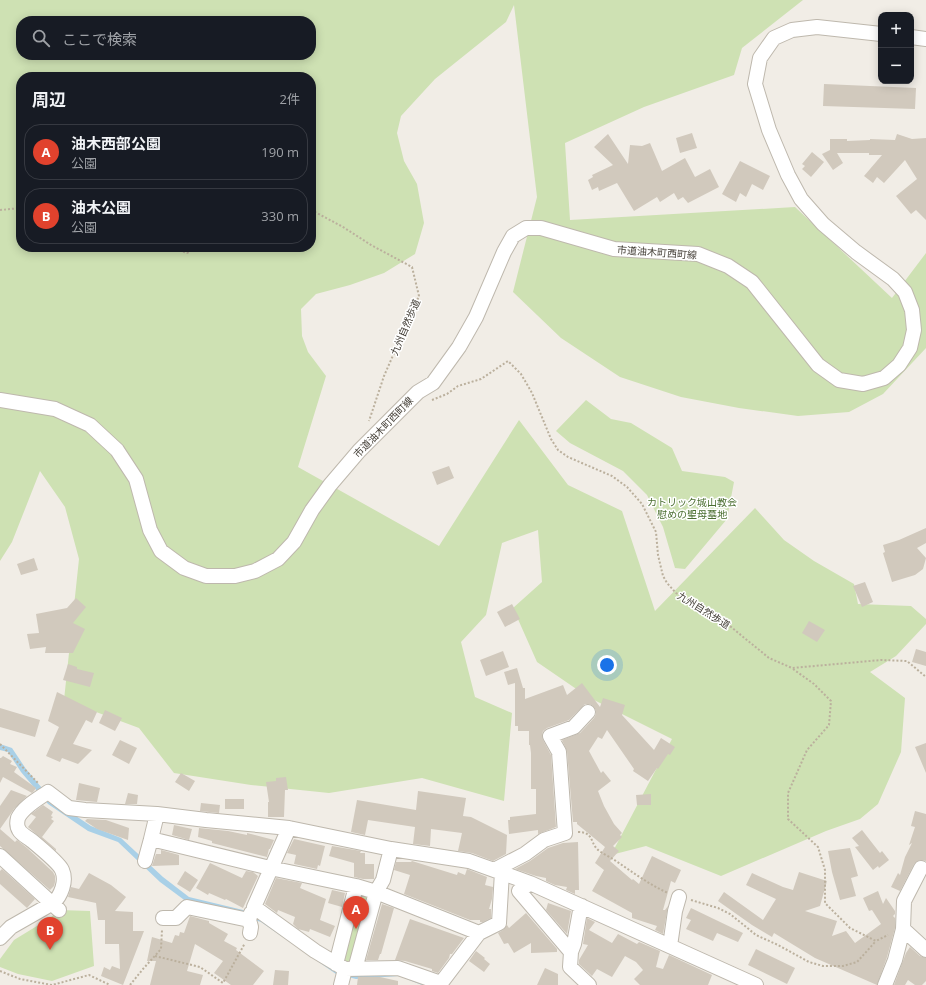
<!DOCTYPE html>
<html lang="ja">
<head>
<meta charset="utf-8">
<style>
  :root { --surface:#171b24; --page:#242831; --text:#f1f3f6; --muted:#9ea1a6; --line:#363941; --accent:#e1422d }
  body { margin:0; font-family:"Open Sans","Noto Sans JP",sans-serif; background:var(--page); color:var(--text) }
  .controls { position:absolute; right:12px; top:12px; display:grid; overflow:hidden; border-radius:8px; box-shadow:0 2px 10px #0003 }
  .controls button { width:36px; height:36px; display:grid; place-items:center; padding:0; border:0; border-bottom:1px solid var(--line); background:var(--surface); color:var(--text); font:20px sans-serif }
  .you { position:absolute; left:607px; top:665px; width:14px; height:14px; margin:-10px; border:3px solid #fff; border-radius:50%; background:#1a73e8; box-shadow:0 0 0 6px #1a73e833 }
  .badge { display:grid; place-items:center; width:26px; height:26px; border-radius:50%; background:var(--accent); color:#fff; font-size:13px; font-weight:700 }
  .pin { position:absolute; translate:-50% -33px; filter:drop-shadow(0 1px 2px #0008) }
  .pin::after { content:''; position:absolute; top:21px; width:14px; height:12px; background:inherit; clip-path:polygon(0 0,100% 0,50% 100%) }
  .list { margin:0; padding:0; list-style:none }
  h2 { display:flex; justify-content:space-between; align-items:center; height:52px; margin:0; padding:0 16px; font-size:17px }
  h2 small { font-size:13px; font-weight:400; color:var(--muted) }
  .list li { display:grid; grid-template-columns:26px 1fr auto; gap:12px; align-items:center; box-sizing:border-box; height:56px; margin:0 8px 8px; padding:0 8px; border:1px solid var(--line); border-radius:16px }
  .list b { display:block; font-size:15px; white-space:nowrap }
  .list p { margin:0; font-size:13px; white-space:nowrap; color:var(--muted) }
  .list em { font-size:13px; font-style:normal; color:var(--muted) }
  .icon { flex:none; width:22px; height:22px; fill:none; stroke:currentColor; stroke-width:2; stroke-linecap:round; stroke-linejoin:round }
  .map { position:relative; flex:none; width:926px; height:985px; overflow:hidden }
  .search { position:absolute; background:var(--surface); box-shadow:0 2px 10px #0003; left:16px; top:16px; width:300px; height:44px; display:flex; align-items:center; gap:10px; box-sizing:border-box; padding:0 14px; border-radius:16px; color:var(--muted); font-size:15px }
  .panel { position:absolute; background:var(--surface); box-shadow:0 2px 10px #0003; left:16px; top:72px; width:300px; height:180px; border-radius:16px }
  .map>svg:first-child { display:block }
</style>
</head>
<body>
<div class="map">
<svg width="926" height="985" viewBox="0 0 926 985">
  <rect width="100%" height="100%" fill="#f1ede6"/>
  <!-- green -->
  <path fill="#cee1b3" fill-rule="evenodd" d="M0 0H803L742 48 734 75 644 107 565 143 570 220 795 207 892 298 926 253V348L883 394 849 412 798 416 739 408 681 397 620 377 561 338 513 292 537 197 514 5 506 22 435 79 401 116 397 133 404 161 417 184 424 223 415 254 384 273 350 285 316 294 301 309 302 336 308 352 326 376 298 467 439 546 519 420 568 485 622 511 655 611 755 508 784 540 814 561 854 584 858 604 911 606 926 619V624L896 656 870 672 905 698 901 752 878 804 860 819 826 831 721 876 646 846 611 855 672 739 588 697 537 662 513 608 542 582 538 530 502 543 486 615 461 642 475 697 512 713 504 801 422 778 329 793 251 785 174 773 139 728 64 700 79 559 65 507 40 471 12 542 0 561ZM21 21H311V55H21ZM21 77H311V247H21Z
    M586 400 611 419 631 423 672 448 682 471 725 477 734 482 727 519 685 569 675 568 663 527 647 495 623 471 570 443 556 431Z
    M359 893 371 897 351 965 341 961Z
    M59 910 90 911 94 966 52 981 18 974 0 967V959L14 940 50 918Z"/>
  <!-- water -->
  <path fill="#a9d0e7" d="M0 744 12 748 26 769 52 800 91 826 121 838 163 877 189 897 243 910 263 917 339 969 400 971 438 985H422L399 976 356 979 336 974 261 922 242 916 187 902 160 882 118 842 88 831 48 804 21 772 8 752 0 750Z"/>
  <!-- building -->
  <path fill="#d1c9bd" d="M824 84 916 88 915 109 823 106Z
    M692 133 697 148 680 153 676 138Z
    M608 134 628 164 630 145 642 146 650 143 662 171 685 158 695 177 710 169 719 187 688 203 683 197 678 200 674 193 660 202 657 197 634 211 617 183 599 191 598 187 592 190 588 180 593 177 592 175 613 165 594 147Z
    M897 134 912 139 926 138V220L916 210 911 214 896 196 917 179 905 160 884 183 877 177 873 183 864 176 882 155H869V153H837L843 163 833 170 822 154 830 150V139H847V141L870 140V139L895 140Z
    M812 152 824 162 811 177 802 169 805 166 802 164Z
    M740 161 770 176 763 190 752 184 746 197 740 193 736 202 722 194Z
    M449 466 454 478 437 485 432 472Z
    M926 528V543L917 548 926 558 923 569 915 575 892 582 883 553 885 552 883 545 899 540Z
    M34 558 38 570 21 575 17 564Z
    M865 582 873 602 862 607 853 586Z
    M76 598 86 607 73 623 85 629 73 653H45L46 647 30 649 27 634 39 633 36 614 67 608Z
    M512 604 520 619 505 627 497 612Z
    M809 621 825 630 817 642 802 633Z
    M916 649 926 652V666L912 662Z
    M503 651 509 667 486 676 480 660Z
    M68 664 77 667V669L94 673 90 687 63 680Z
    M517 668 523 688H525V699L563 685 567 695 582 683 600 707 603 698 625 705 622 715 654 750 661 738 675 747 670 755 668 754 658 769 657 768 648 781 633 771 634 769 607 730 602 739 598 737 589 751 601 773 603 771 611 781 598 791 604 806 614 824 622 833 620 835 622 837 613 846 619 851 610 861 632 880 633 879 639 884 652 856 681 870 675 883 671 881 663 910H665L668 906 663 934 655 930 657 926 632 918V913L592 891 604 870 595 863 605 847 577 824V822H573L567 751 562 740 580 733 594 718 596 714V710L593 706 590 704H585L569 720 547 728 543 731 542 735 543 740 551 755 556 827 538 834V830L509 834 508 820H510V817L536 814V789H531V753L530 745H529V731H518V726H515V683L508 685 504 672Z
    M57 692 97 712 92 723 86 720 73 744 92 750 78 764 62 758 60 762 46 756 59 727 48 721Z
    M0 708 40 720 35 737 0 727Z
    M105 710 122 718 115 731 99 723Z
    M120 740 137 748 129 764 112 755Z
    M926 743V773L915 747Z
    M3 756 12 761 10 764 17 767 14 772 36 788 34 791 32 793 3 777 0 783V758H1Z
    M181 773 195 781 189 791 175 782Z
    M286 777 288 790H285L284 817H268V802H269L266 782 276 781V778Z
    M79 783 100 788 97 802 76 800Z
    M11 790 27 796 14 809 0 829 15 842 17 840 26 847 53 872 55 876V882L54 886 50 890 0 846V806Z
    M418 791 466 798 463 816 471 817 507 835 506 854 493 861 472 853 458 851 462 833 431 829 430 846 413 844 415 827 368 820 365 835 351 832 357 800 416 810Z
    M128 793 138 795 137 804H125Z
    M651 794V805H637L636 795Z
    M225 799H244V809H225Z
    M201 803 220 805 219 813 200 811Z
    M43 805 53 812 51 816 53 817 51 819 54 821 42 837 56 849V851L28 827 36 817 31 814Z
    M915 811 926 814V861L920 860 914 864 900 891 891 887 898 873 900 875 905 857 912 843 909 845 915 827 911 826Z
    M87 819 106 820 129 828 128 840 97 829 85 821Z
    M174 825 192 829 189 840 172 835Z
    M199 828 228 831 247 835V833L274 840 270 849H269L267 857 212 843V841L198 837Z
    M862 830 880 853 882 851 889 860 879 868 878 866 873 870 855 847 859 846 852 838Z
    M294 839 325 846 320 866 318 865 317 869 294 864 296 855 287 853Z
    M578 842 579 890H575V894L566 890 567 887 555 885 546 881V878L536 876 515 869 530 861 548 848 563 843Z
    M332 846 361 851 360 853H365V864H374V879H363L354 877V863L329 856Z
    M850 848 858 876 851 878 856 896 840 900 832 872 828 851Z
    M161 850 179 855V865L152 866 156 854H161Z
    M412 861 457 875 458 872 465 875 467 869 487 877 485 885 493 887 492 899 489 909H491V918L483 922H480V920H470L404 894 410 875 394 870 396 862H411Z
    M210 863 242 878 246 871 253 872 258 876 243 908 226 899 225 900 209 893 208 895 196 888Z
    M2 869 35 899 27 908 0 884V871Z
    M185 871 198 880 190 892 177 884Z
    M799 872 827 881 820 906 805 911 837 921 832 936 846 931 855 943 881 924 872 910 869 911 863 898 878 891 883 904 886 898 895 911V914L893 916 895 918V928L887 957 877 985 815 958 774 933 772 937 752 925 718 901 724 892 763 920 776 899 746 885 752 873 783 887 793 890Z
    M89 873 111 885 126 897 115 911 133 912V931H144L123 985 101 976 104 967 110 970 112 966 120 969 119 944H105V920H98L96 903 68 897 71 887 79 889Z
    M276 878 302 883 300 888 326 899 320 920 335 926 330 937 310 929 309 932 298 929 293 924 295 917 278 910 277 913 265 904Z
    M332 890 345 893 342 907 328 903Z
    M548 903 571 911 567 934 546 910Z
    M382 904 394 908 381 954H380L378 960H366Z
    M691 908 743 933 738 942 717 933 713 941 686 929 691 920 686 918Z
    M526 913 557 949V952L531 953V943L514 953 508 943 504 944 498 933 503 930 507 925 509 928Z
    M190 916 209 921V923L228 934 224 941 237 948 236 950 264 971 253 985H231L214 973 223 961 195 944 187 971 203 975 200 985H150L156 961H147L152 937 172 943 175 935 179 936 180 932 184 933Z
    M587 918 595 922 589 930 612 943 618 934 637 944 639 942 660 951 656 967 663 969 669 955 712 975 708 985H640L634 979 643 970 636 962 625 956 612 977 597 969 592 976 579 964V960L588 945 583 944Z
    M410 919 464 938 452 954H450L449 958 438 973 432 971V969L405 961 395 960Z
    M910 947 920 956 926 958V981L922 985H915L908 980 905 985H894L906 953Z
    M756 949 795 968 787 984 748 965Z
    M476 951 485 958 484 959 490 964 484 972 469 961Z
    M545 968 558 974V985H537Z
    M275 970 289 971 288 985H273Z
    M358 977H380L398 981V985H357Z"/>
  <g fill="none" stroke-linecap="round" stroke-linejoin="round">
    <!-- minor casing -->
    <g stroke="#beb8ad" stroke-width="16">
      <path id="minor" d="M911 37 926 39
        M0 400 55 409 90 425 117 450 136 479 150 530 161 551 184 568 206 576H235L255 571 278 559 294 542 312 510 330 485 359 451 418 392 433 383 459 347 476 317 504 252 513 236 526 228H541L614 249 698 254 728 266 752 282 818 365 839 380 863 384 884 378 899 365 910 348 914 330 912 310 905 292 893 279 856 252 823 224 801 199 788 175 769 130 755 84 760 58 774 38 792 30 817 27 881 34
        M157 814 151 839 270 868 356 886 376 892 479 933
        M289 828 254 907 315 951 345 969 398 968 441 983 479 933 499 923 502 872
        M0 856 59 910
        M145 861 151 839
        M921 868 904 901 903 929 926 950
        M494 870 525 854 544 840 565 833 559 752 550 736 574 727 588 712
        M530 883 519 891 571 952 570 967 589 985
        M163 918H176L187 907 249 920
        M250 933 251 927 249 920 251 913
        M0 938 11 927 53 903C61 896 67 881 62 870 59 863 37 845 31 840 27 837 21 834 19 830 17 827 17 822 18 818 23 807 38 799 48 792L69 808 85 810 157 814 206 820 289 828 391 849 469 861 530 883 756 985
        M670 946 675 911 679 897
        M571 952 574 944 580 911 582 906
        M336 964 356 886
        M355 969 376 892 383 880 391 849
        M341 985 345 969
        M885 985 895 960 903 929"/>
    </g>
    <!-- path -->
    <path stroke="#bbb09d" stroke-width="2" stroke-dasharray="2 2" stroke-linecap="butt" d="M0 210 21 208
      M311 214 315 212 343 227 371 245 412 267 419 296 384 376 369 421
      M172 247 187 253 197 247
      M432 400 447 394 458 386 481 379 508 361 521 374 532 393 551 439 558 450 568 457 612 476 627 487 642 504 656 532 658 555 663 576 667 583 676 593 720 618 769 658 792 668 881 660 907 661 926 677
      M793 669 814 684 831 701 829 725 807 750 788 793V819L818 847 825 870V903L850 928 876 941 888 935
      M0 744 38 783
      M578 832C593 832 590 841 597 849 601 853 608 856 613 859 631 871 648 884 668 893
      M691 900 718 908 730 914 756 935 778 945 809 962 823 966H843L857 962 876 941
      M155 956 200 967 223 983 245 943
      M0 971 20 979 52 985 89 975 110 985
      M130 985 143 969 161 949 162 930"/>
    <!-- minor -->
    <use href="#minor" stroke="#fff" stroke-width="14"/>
  </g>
  <g text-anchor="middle" stroke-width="3" stroke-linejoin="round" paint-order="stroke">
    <!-- street labels -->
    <g font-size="10" fill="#433e36" stroke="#fff">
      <text transform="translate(657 252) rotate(4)" y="4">市道油木町西町線</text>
      <text transform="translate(405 327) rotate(-67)" y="4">九州自然歩道</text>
      <text transform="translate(383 427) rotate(-46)" y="4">市道油木町西町線</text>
      <text transform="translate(704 610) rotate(32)" y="4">九州自然歩道</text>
    </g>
    <!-- park labels -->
    <g font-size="10" fill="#4a6e30" stroke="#fff">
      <text x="692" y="506">カトリック城山教会<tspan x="692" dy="12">慰めの聖母墓地</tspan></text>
    </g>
  </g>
</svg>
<div class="controls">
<button>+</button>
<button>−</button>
</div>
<div class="you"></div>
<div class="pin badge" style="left:356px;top:929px">A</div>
<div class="pin badge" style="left:50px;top:950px">B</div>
<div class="search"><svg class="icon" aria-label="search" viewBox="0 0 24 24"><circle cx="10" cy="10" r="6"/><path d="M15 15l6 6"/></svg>ここで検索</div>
<section class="panel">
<h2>周辺<small>2件</small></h2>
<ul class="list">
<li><span class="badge">A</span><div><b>油木西部公園</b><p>公園</p></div><em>190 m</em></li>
<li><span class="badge">B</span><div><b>油木公園</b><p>公園</p></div><em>330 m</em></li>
</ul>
</section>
</div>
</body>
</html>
